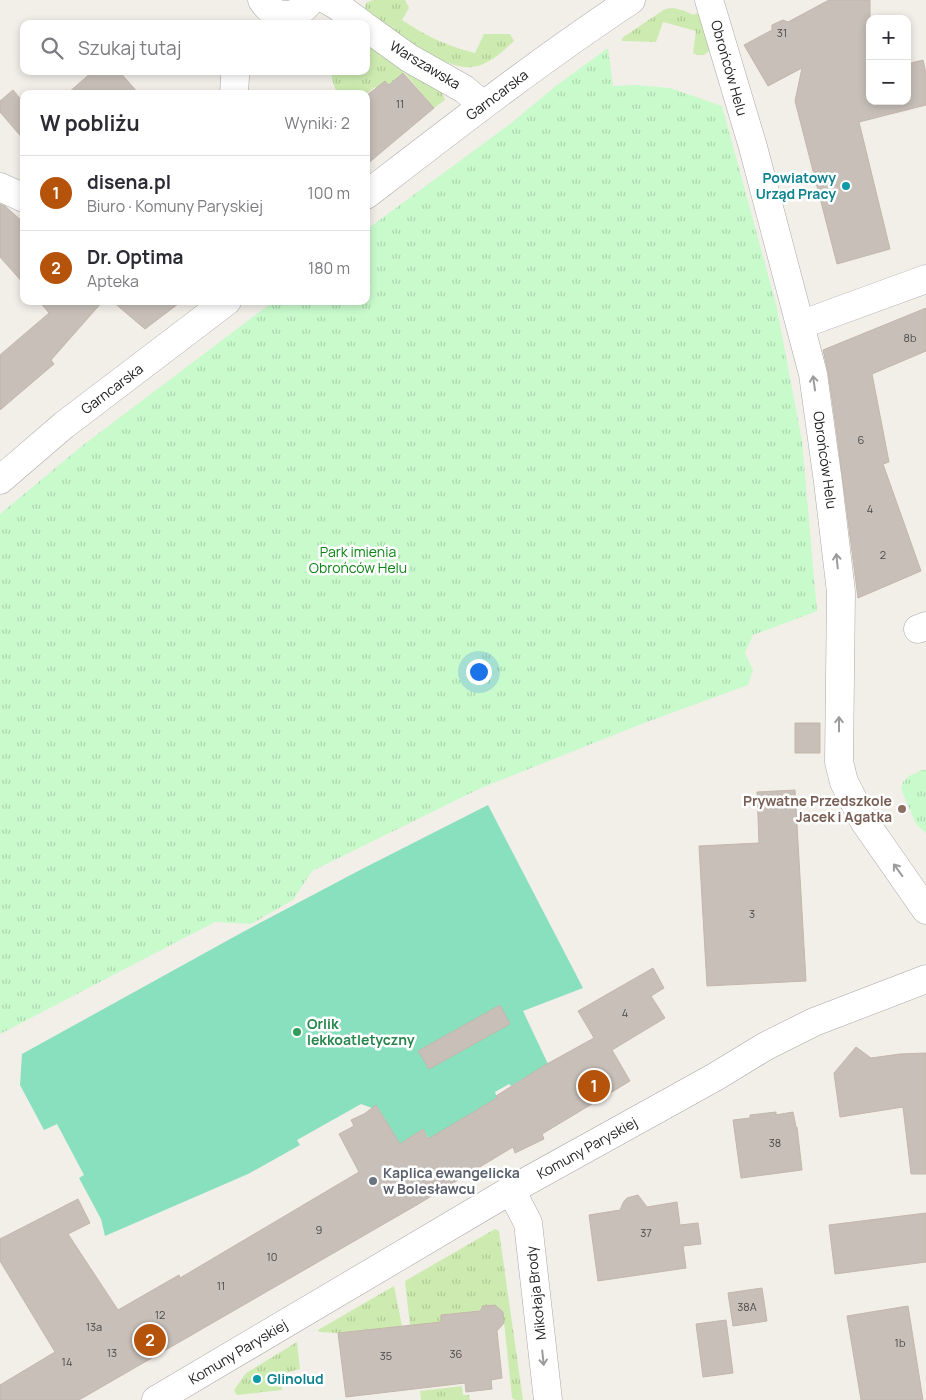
<!DOCTYPE html>
<html lang="pl">
<head>
<meta charset="utf-8">
<style>
  :root { --surface:#fff; --page:#f2f2f3; --text:#2b2b33; --muted:#7c7c81; --line:#e1e1e2; --accent:#b45309 }
  body { margin:0; font-family:Manrope,sans-serif; background:var(--page); color:var(--text) }
  .controls { position:absolute; right:15px; top:15px; display:grid; overflow:hidden; border-radius:10px; box-shadow:0 2px 8px #0003 }
  .controls button { width:45px; height:45px; display:grid; place-items:center; padding:0; border:0; border-bottom:1px solid var(--line); background:var(--surface); color:var(--text); font:25px sans-serif }
  .you { position:absolute; left:478px; top:671px; width:18px; height:18px; margin:-12px; border:4px solid #fff; border-radius:50%; background:#1a73e8; box-shadow:0 0 0 8px #1a73e833 }
  .badge { display:grid; place-items:center; width:32px; height:32px; border-radius:50%; background:var(--accent); color:#fff; font-size:16px; font-weight:700 }
  .pin { position:absolute; translate:-50% -50%; border:2px solid #fff; box-shadow:0 1px 5px #0006 }
  .list { margin:0; padding:0; list-style:none }
  h2 { display:flex; justify-content:space-between; align-items:center; height:65px; margin:0; padding:0 20px; font-size:21px }
  h2 small { font-size:16px; font-weight:400; color:var(--muted) }
  .list li { display:grid; grid-template-columns:32px 1fr auto; gap:15px; align-items:center; box-sizing:border-box; height:75px; padding:0 20px; border-top:1px solid var(--line) }
  .list b { display:block; font-size:19px; white-space:nowrap }
  .list p { margin:0; font-size:16px; white-space:nowrap; color:var(--muted) }
  .list em { font-size:16px; font-style:normal; color:var(--muted) }
  .icon { flex:none; width:28px; height:28px; fill:none; stroke:currentColor; stroke-width:2; stroke-linecap:round; stroke-linejoin:round }
  .map { position:relative; flex:none; width:926px; height:1400px; overflow:hidden }
  .search { position:absolute; background:var(--surface); box-shadow:0 2px 8px #0003; left:20px; top:20px; width:350px; height:55px; display:flex; align-items:center; gap:12px; box-sizing:border-box; padding:0 18px; border-radius:10px; color:var(--muted); font-size:19px }
  .panel { position:absolute; background:var(--surface); box-shadow:0 2px 8px #0003; left:20px; top:90px; width:350px; height:215px; border-radius:10px }
  .map>svg:first-child { display:block }
</style>
</head>
<body>
<div class="map">
<svg width="926" height="1400" viewBox="0 0 926 1400">
  <defs>
    <pattern id="grass-tufts" width="24" height="20" patternUnits="userSpaceOnUse" patternTransform="scale(1.25)"><rect width="24" height="20" fill="#cdebb0"/><path d="M3 7l-1-3M5 7V3M7 7l1-3M15 17l-1-3M17 17v-4M19 17l1-3" fill="none" stroke="#b0c997"/></pattern>
    <pattern id="park-tufts" width="24" height="20" patternUnits="userSpaceOnUse" patternTransform="scale(1.25)"><rect width="24" height="20" fill="#c8facc"/><path d="M3 7l-1-3M5 7V3M7 7l1-3M15 17l-1-3M17 17v-4M19 17l1-3" fill="none" stroke="#acd6af"/></pattern>
  </defs>
  <rect width="100%" height="100%" fill="#f2efe9"/>
  <!-- grass -->
  <path fill="url(#grass-tufts)" d="M373 0H405L409 8 402 20C428 37 445 45 475 53L484 34H510L514 41C502 52 489 65 472 67 443 71 388 26 365 8L366 3Z
    M674 8 685 11 693 15 698 13 701 18 711 49 704 55H698L693 53 696 31 663 22 656 42 622 41V38L665 9Z
    M366 39 435 84 443 95 445 100 434 108 404 72 389 85 385 81 380 85V93L375 87 366 94H337L332 79 331 71H366Z
    M495 1229 499 1231 523 1400H515L512 1398 503 1312 483 1306 475 1316 455 1313 441 1315V1323L410 1326 405 1281Z
    M394 1286 402 1326 338 1333 319 1332 318 1330Z
    M297 1342 300 1369 281 1374 282 1390 237 1395 234 1390 246 1373Z
    M462 1386 463 1395H469L470 1400H421L420 1391Z"/>
  <!-- park -->
  <path fill="url(#park-tufts)" d="M608 48 613 86 637 85 670 88 722 106 776 304 802 441 817 611 753 635 745 653 753 670 748 685 644 723 481 788 312 871 293 900 251 924 215 922 0 1034V514L82 446 274 301H366V230L510 124 557 85Z
    M922 770H926V833L916 824 901 789 903 782 909 776Z"/>
  <!-- pitch -->
  <path fill="#88e0be" d="M488 805 583 988 523 1011 548 1064 511 1086 509 1084 495 1092 497 1098 429 1139 423 1129 400 1144 377 1106 372 1108 361 1104 297 1140 300 1145 248 1174 105 1236 101 1219 79 1178 84 1175 57 1124 44 1130 20 1085 22 1054 241 933 362 869Z"/>
  <!-- building -->
  <path fill="#c7bfb8" stroke="#c4b6ab" d="M829 0H870V101H907V64L923 60 926 73V105L859 122 890 249 837 264 795 101 802 68 768 86 744 45 772 30V25L783 20 788 22Z
    M93 71H119L139 94H67Z
    M403 73 434 108 366 165V96L385 81 389 85Z
    M13 90 24 103V140L0 112V101Z
    M0 204 5 206 24 223V284L0 257Z
    M39 301H103L51 360 54 364 0 410V355L49 313Z
    M112 301H182L145 329Z
    M926 308V351L872 374 889 462 883 464 921 571 858 598 835 420 828 372 823 350Z
    M795 723H820V753H795Z
    M795 790 806 981 707 986 699 846 759 843 757 792Z
    M653 968 664 988 651 996 665 1018 612 1050 630 1081 542 1134 544 1139 515 1153 513 1147 415 1206 79 1400H0V1385L55 1352 0 1261V1239L78 1199 90 1223 68 1234 118 1310 179 1275 180 1278 359 1172 339 1134 354 1126 351 1120 364 1114 376 1105 400 1144 423 1129 428 1139 497 1098 496 1096 545 1065 594 1038 578 1011Z
    M500 1005 510 1024 429 1069 418 1051Z
    M856 1047 871 1058 900 1054 926 1053V1174H911L903 1107 840 1117 834 1073Z
    M776 1112V1115L793 1112 796 1127H797L802 1170 741 1178 733 1120 750 1118V1115Z
    M638 1195 647 1207 677 1202 680 1225 698 1223 701 1244 683 1246 686 1268 598 1281 589 1215 620 1210 624 1201 627 1198Z
    M926 1213V1262L835 1274 829 1225Z
    M762 1288 767 1321 733 1326 728 1293Z
    M495 1305 503 1312 504 1323 497 1331 502 1378 491 1380 492 1389 466 1392 465 1383 346 1397 338 1333 441 1322V1315L480 1311 483 1306Z
    M908 1306 923 1400H861L847 1316Z
    M726 1320 733 1373 703 1377 696 1324Z"/>
  <g fill="none" stroke-linecap="round" stroke-linejoin="round">
    <!-- minor casing -->
    <g stroke="#a9a9a9" stroke-width="29">
      <path id="minor" d="M262 0C275 21 297 19 311 0
        M327 0 336 5 362 24
        M709 0 753 147 813 374 828 482 841 592 839 762 844 782 864 821 926 910
        M366 27 409 58 464 89 483 105
        M234 94 235 77 236 71
        M0 187 24 198
        M366 195C453 128 539 61 631 0
        M800 325 926 279
        M0 480 64 425 227 301
        M918 629 926 626
        M511 1190 528 1223 548 1400
        M156 1400 511 1190 715 1077 766 1046 814 1022 926 979"/>
    </g>
    <!-- minor -->
    <use href="#minor" stroke="#fff" stroke-width="28"/>
  </g>
  <!-- one-way arrows -->
  <defs><path id="oneway-shaft" d="M-6 0H5M1.5-3L5.5 0L1.5 3" fill="none" stroke-width="1.6" stroke-linecap="round" stroke-linejoin="round" transform="scale(1.25)"/></defs>
  <g stroke="#9c9c9c">
    <use href="#oneway-shaft" transform="translate(814 383) rotate(-98)"/>
    <use href="#oneway-shaft" transform="translate(837 561) rotate(-96)"/>
    <use href="#oneway-shaft" transform="translate(839 724) rotate(-90)"/>
    <use href="#oneway-shaft" transform="translate(898 870) rotate(-126)"/>
    <use href="#oneway-shaft" transform="translate(543 1358) rotate(84)"/>
  </g>
  <!-- markers -->
  <g fill="#0f9aa8" stroke="#fff" stroke-width="2">
    <circle cx="846" cy="186" r="5"/>
    <circle cx="257" cy="1379" r="5"/>
  </g>
  <circle fill="#8d6e63" stroke="#fff" stroke-width="2" cx="902" cy="809" r="5"/>
  <circle fill="#2e9e5b" stroke="#fff" stroke-width="2" cx="297" cy="1032" r="5"/>
  <circle fill="#6b7280" stroke="#fff" stroke-width="2" cx="373" cy="1181" r="5"/>
  <g text-anchor="middle" stroke-width="5" stroke-linejoin="round" paint-order="stroke">
    <!-- number labels -->
    <g font-size="11" fill="#4b4948">
      <text x="782" y="37">31</text>
      <text x="400" y="108">11</text>
      <text x="910" y="342">8b</text>
      <text x="861" y="444">6</text>
      <text x="870" y="513">4</text>
      <text x="883" y="559">2</text>
      <text x="752" y="918">3</text>
      <text x="625" y="1017">4</text>
      <text x="775" y="1147">38</text>
      <text x="319" y="1234">9</text>
      <text x="646" y="1237">37</text>
      <text x="272" y="1261">10</text>
      <text x="221" y="1290">11</text>
      <text x="747" y="1311">38A</text>
      <text x="160" y="1319">12</text>
      <text x="94" y="1331">13a</text>
      <text x="900" y="1347">1b</text>
      <text x="112" y="1357">13</text>
      <text x="456" y="1358">36</text>
      <text x="386" y="1360">35</text>
      <text x="67" y="1366">14</text>
    </g>
    <!-- street labels -->
    <g font-size="14" fill="#222" stroke="#fff">
      <text transform="translate(425 65) rotate(31)" y="5">Warszawska</text>
      <text transform="translate(729 68) rotate(74)" y="5">Obrońców Helu</text>
      <text transform="translate(497 95) rotate(-37)" y="5">Garncarska</text>
      <text transform="translate(112 389) rotate(-37)" y="5">Garncarska</text>
      <text transform="translate(825 460) rotate(82)" y="5">Obrońców Helu</text>
      <text transform="translate(587 1148) rotate(-29)" y="5">Komuny Paryskiej</text>
      <text transform="translate(536 1293) rotate(-96)" y="5">Mikołaja Brody</text>
      <text transform="translate(238 1352) rotate(-31)" y="5">Komuny Paryskiej</text>
    </g>
    <!-- culture labels -->
    <g font-size="14" font-weight="bold" fill="#0d838f" stroke="#fff" text-anchor="end">
      <text x="836" y="183">Powiatowy<tspan x="836" dy="16">Urząd Pracy</tspan></text>
      <text x="267" y="1384" text-anchor="start">Glinolud</text>
    </g>
    <!-- park labels -->
    <g font-size="14" fill="#0c8416" stroke="#fff">
      <text x="358" y="557">Park imienia<tspan x="358" dy="16">Obrońców Helu</tspan></text>
    </g>
    <!-- education labels -->
    <g font-size="14" font-weight="bold" fill="#785e54" stroke="#fff" text-anchor="end">
      <text x="892" y="806">Prywatne Przedszkole<tspan x="892" dy="16">Jacek i Agatka</tspan></text>
    </g>
    <!-- leisure labels -->
    <g font-size="14" font-weight="bold" fill="#27864d" stroke="#fff" text-anchor="start">
      <text x="307" y="1029">Orlik<tspan x="307" dy="16">lekkoatletyczny</tspan></text>
    </g>
    <!-- worship labels -->
    <g font-size="14" font-weight="bold" fill="#5b616d" stroke="#fff" text-anchor="start">
      <text x="383" y="1178">Kaplica ewangelicka<tspan x="383" dy="16">w Bolesławcu</tspan></text>
    </g>
  </g>
</svg>
<div class="controls">
<button>+</button>
<button>−</button>
</div>
<div class="you"></div>
<div class="pin badge" style="left:594px;top:1086px">1</div>
<div class="pin badge" style="left:150px;top:1340px">2</div>
<div class="search"><svg class="icon" aria-label="search" viewBox="0 0 24 24"><circle cx="10" cy="10" r="6"/><path d="M15 15l6 6"/></svg>Szukaj tutaj</div>
<section class="panel">
<h2>W pobliżu<small>Wyniki: 2</small></h2>
<ul class="list">
<li><span class="badge">1</span><div><b>disena.pl</b><p>Biuro · Komuny Paryskiej</p></div><em>100 m</em></li>
<li><span class="badge">2</span><div><b>Dr. Optima</b><p>Apteka</p></div><em>180 m</em></li>
</ul>
</section>
</div>
</body>
</html>
